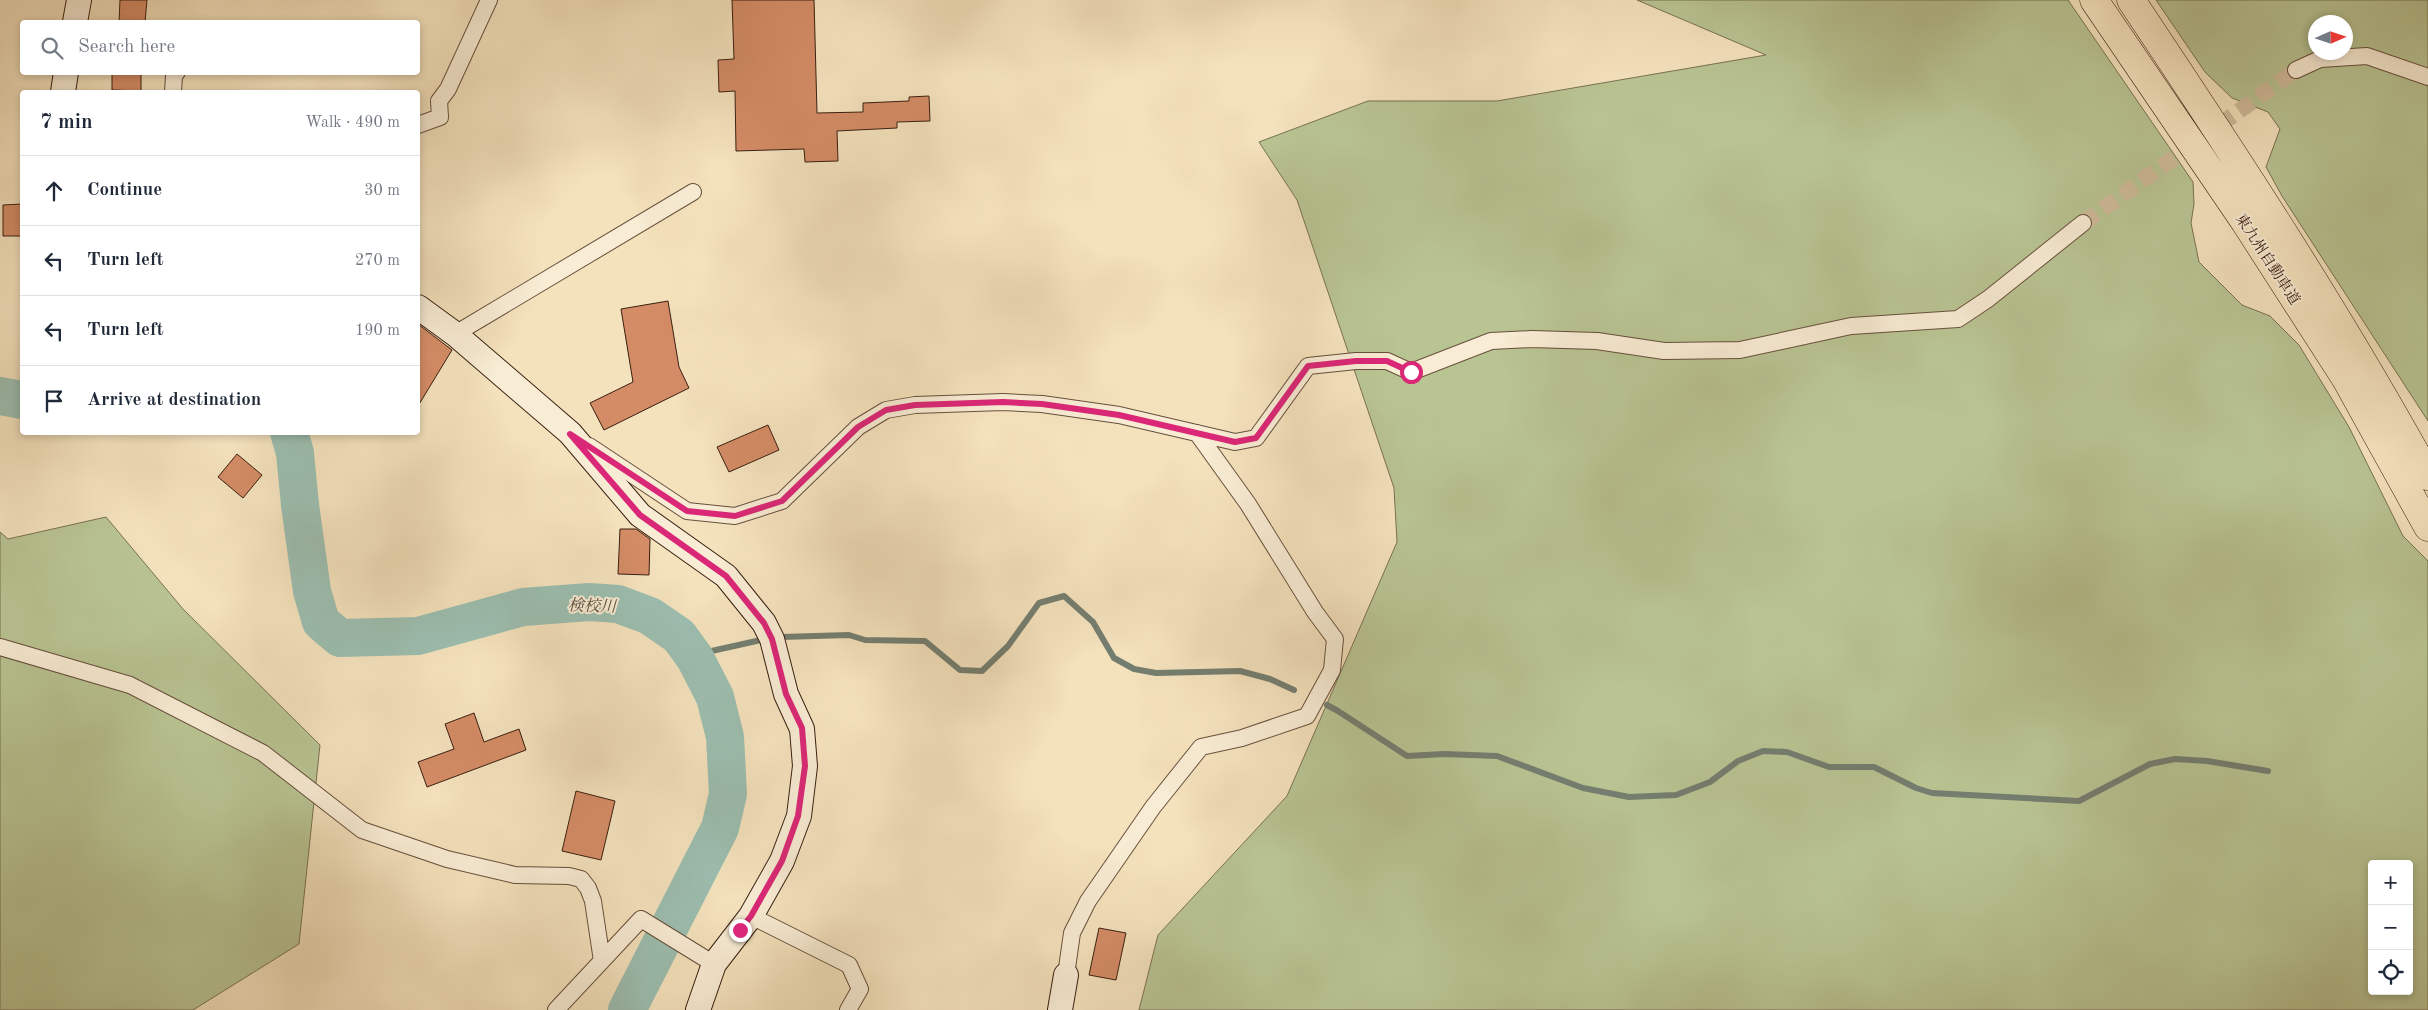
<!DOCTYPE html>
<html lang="en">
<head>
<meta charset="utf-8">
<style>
  :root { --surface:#fff; --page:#f2f2f3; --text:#1f2937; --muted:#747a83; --line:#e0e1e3 }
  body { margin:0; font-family:"Old Standard TT","Noto Serif JP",serif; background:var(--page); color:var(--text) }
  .controls { position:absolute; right:15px; bottom:15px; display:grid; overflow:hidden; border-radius:5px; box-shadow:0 2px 8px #0003 }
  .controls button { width:45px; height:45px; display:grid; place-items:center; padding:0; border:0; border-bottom:1px solid var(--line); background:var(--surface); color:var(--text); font:25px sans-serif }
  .compass { position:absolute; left:2308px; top:15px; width:45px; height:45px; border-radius:50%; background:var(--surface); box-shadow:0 2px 8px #0003; rotate:87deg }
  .stop { position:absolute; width:15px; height:15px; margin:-11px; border:4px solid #db2777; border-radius:50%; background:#fff }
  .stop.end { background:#db2777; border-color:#fff; box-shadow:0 1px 5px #0008 }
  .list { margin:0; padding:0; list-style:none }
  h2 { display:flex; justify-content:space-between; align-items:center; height:65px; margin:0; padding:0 20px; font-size:21px }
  h2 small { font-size:16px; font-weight:400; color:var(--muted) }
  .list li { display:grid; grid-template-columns:32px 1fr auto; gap:15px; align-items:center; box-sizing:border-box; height:70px; padding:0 20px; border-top:1px solid var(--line) }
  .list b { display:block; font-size:19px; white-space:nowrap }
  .list em { font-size:16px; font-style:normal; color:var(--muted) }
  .icon { flex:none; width:28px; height:28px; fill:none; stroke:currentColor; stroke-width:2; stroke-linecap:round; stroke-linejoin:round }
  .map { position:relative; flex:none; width:2428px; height:1010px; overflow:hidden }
  .search { position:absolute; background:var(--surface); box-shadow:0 2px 8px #0003; left:20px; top:20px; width:400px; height:55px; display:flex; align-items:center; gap:12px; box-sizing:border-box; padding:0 18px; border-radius:5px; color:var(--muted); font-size:19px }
  .panel { position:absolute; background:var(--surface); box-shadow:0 2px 8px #0003; left:20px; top:90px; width:400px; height:345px; border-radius:5px }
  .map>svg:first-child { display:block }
</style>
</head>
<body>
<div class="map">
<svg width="2428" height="1010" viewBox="0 0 2428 1010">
  <rect width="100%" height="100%" fill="#f4e2bd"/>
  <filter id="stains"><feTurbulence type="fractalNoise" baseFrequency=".004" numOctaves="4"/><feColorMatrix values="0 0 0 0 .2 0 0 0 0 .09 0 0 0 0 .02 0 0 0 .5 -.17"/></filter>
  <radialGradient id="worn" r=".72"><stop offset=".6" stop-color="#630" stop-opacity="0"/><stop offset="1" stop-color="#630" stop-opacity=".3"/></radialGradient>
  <!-- green -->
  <path fill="#b9c493" stroke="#797152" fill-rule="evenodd" d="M1637 0H2068L2193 182 2194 204 2191 223 2199 262 2242 305 2270 316 2299 345 2349 427 2403 536 2428 561V1010H1139L1158 935 1287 796 1397 542 1394 488 1297 200 1259 142 1368 101H1497L1766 55ZM2372 864H2409V991H2372Z
    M2156 0H2428V421L2282 196 2266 167 2280 129 2268 112 2232 98 2205 72ZM2316 22H2346V52H2316Z
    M106 517 183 609 320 745 299 944 193 1010H0V532L8 539Z"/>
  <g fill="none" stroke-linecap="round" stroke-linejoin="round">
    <!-- stream -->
    <path stroke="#747e70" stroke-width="6" d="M781 637 849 635 865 640 925 641 960 670 982 671 1008 646 1039 603 1064 596 1093 622 1114 658 1134 669 1156 673 1240 671 1270 679 1294 690
      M695 658 707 652 761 640
      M1327 705 1338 711 1407 756 1444 754 1497 756 1583 788 1629 797 1676 795 1710 782 1738 761 1763 751 1787 752 1829 767H1874L1916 788 1932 793 2079 801 2150 764 2175 759 2207 761 2268 771"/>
    <!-- river -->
    <path stroke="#9cbeb0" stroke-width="38" d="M0 396 22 400
      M289 432 295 453 300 505 312 591 321 622 340 638 418 636 523 607 589 602 618 604 650 616 679 636 695 658 715 697 725 737 728 794 720 828 627 1010"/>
  </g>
  <!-- building -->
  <path fill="#d48c66" stroke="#391e10" d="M120 0H147L145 22H119Z
    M732 0H814L817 113 863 112V103L909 101V97L929 96 930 121 897 122V128L837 131 838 161 805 162 804 149 736 151 735 91 719 92 718 60 734 59Z
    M112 72H141V91L112 90Z
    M22 204V236H3V205Z
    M668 301 679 367 689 388 604 430 590 403 633 382 621 309Z
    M418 324 452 350 418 406Z
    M768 425 779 450 729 472 717 447Z
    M237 454 262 475 243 498 218 477Z
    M620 529H636L650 539 649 575 618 574Z
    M474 713 484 742 519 729 526 750 427 787 418 762 454 749 445 724Z
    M576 791 615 801 601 860 562 851Z
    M1099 928 1126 933 1116 980 1089 975Z"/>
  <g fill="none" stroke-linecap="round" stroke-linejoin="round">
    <!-- street-tunnel -->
    <path stroke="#cfbb9a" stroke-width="16" stroke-dasharray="16 8" stroke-linecap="butt" d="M2083 223 2296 70"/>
    <!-- street casing -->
    <g stroke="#684f3b" stroke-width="18">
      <path id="street" d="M2296 70 2320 59 2367 56 2428 77
        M173 92 174 76 177 72
        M418 125 440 117 439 101 448 89 489 0
        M455 334 693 192
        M589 446 687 511 735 516 782 501 858 427 886 410 915 405 1003 402 1042 404 1119 415 1235 442 1256 438 1308 366 1356 361H1387L1411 372 1491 341 1532 339 1597 341 1664 351 1740 350 1851 326 1958 319 1988 299 2083 223
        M0 647 130 685 263 753 362 830 447 859 515 875 569 876 581 879 588 888 593 901 602 961
        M751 916 849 965 860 989 848 1010
        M1066 975 1072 933 1088 901 1153 807 1201 747 1242 738 1307 716 1332 670 1335 639 1315 612 1248 504 1197 433
        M556 1010 641 919 714 964"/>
    </g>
    <!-- secondary casing -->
    <g stroke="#391e10" stroke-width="26">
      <path id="secondary" d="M75 22 79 0
        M63 92 66 72
        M418 307 455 334 570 433 640 515 726 576 764 623 772 639 786 694 802 729 805 766 799 816 782 861 751 916 714 964 698 1010
        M1060 1010 1066 975"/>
    </g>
    <!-- highway casing -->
    <g stroke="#391e10" stroke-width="29">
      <path id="highway" d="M2094 0 2245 222 2346 379 2428 527
        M2131 0C2235 156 2338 312 2428 476"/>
    </g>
    <!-- street -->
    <use href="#street" stroke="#f8ecd4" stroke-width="16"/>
    <!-- secondary -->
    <use href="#secondary" stroke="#f8ecd4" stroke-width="24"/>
    <!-- highway -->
    <use href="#highway" stroke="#f4e2bd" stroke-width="28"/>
  </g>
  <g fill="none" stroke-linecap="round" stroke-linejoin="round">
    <!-- route -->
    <path stroke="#db2777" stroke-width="6" d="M740 930 751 916 782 861 798 816 805 766 802 728 786 694 772 639 764 623 726 576 640 515 570 434 687 511 735 516 782 501 858 427 886 410 915 405 1003 402 1042 404 1119 415 1235 442 1256 438 1308 366 1356 361H1387L1411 372"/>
  </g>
  <g text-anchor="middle" stroke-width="4" stroke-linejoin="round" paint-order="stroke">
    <!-- street labels -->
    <g font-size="15" fill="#391e10" stroke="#f8ecd4">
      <text transform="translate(2268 259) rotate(57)" y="5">東九州自動車道</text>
    </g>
    <!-- water labels -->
    <g font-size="16" font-style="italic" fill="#574e40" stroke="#f8ecd4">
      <text transform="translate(592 605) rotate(2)" y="6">検校川</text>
    </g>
  </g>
  <rect width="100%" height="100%" filter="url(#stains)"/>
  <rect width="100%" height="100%" fill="url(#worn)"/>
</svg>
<div class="controls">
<button>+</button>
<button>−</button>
<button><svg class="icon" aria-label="locate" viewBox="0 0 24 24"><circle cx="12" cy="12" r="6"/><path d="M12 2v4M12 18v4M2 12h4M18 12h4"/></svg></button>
</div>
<svg class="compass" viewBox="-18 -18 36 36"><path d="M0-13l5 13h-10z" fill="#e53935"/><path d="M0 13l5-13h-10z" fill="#747a83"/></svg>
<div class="stop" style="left:1411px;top:372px"></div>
<div class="stop end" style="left:740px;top:930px"></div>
<div class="search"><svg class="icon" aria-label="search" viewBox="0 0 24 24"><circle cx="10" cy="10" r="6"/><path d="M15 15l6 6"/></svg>Search here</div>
<section class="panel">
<h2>7 min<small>Walk · 490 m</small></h2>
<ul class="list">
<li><svg class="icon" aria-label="ahead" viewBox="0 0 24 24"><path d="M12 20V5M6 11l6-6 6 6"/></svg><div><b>Continue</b></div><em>30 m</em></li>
<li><svg class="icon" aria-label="left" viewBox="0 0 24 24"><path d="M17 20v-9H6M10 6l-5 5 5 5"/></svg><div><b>Turn left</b></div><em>270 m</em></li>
<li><svg class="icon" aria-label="left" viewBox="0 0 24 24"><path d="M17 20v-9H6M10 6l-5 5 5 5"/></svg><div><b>Turn left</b></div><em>190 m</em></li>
<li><svg class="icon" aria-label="arrive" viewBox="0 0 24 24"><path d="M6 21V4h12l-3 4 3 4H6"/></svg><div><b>Arrive at destination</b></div></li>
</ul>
</section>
</div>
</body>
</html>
